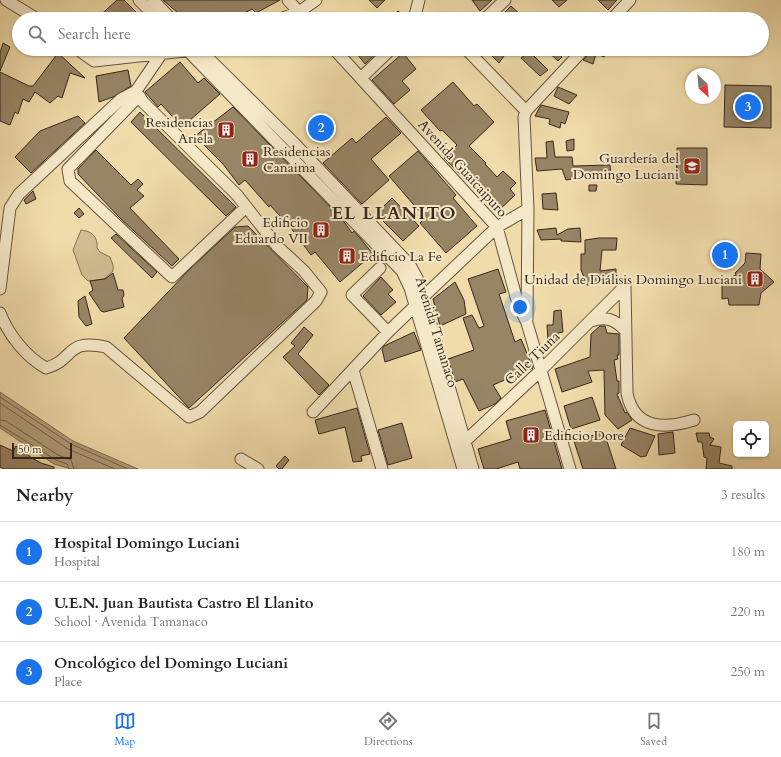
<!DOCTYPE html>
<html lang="en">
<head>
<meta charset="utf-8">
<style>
  :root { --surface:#fff; --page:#f2f2f2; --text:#222; --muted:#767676; --line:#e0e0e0; --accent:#1a73e8 }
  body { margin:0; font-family:Cardo,serif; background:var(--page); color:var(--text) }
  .controls { position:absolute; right:12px; bottom:12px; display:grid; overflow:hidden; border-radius:6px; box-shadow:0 1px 3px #0004 }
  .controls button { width:36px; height:36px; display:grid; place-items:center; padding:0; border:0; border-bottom:1px solid var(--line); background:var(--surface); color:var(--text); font:20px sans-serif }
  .compass { position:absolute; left:685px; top:68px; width:36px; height:36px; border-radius:50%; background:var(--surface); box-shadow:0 1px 3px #0004; rotate:154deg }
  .scale { position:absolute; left:12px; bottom:10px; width:60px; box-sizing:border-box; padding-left:4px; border:2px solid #37261c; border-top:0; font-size:11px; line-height:14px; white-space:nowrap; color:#37261c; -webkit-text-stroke:3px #f5e8c8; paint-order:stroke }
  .you { position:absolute; left:520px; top:307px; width:14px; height:14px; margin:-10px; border:3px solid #fff; border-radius:50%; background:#1a73e8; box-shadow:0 0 0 6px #1a73e833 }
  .badge { display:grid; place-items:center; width:26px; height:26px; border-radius:50%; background:var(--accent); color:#fff; font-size:13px; font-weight:700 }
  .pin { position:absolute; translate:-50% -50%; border:2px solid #fff; box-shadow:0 1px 4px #0006 }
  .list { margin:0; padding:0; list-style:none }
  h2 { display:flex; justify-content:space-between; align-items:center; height:52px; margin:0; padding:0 16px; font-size:17px }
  h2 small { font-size:13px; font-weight:400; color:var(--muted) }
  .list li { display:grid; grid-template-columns:26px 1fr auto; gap:12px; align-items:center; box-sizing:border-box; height:60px; padding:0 16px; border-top:1px solid var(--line) }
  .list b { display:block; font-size:15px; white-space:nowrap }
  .list p { margin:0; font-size:13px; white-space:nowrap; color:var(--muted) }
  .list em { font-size:13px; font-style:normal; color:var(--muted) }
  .icon { flex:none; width:22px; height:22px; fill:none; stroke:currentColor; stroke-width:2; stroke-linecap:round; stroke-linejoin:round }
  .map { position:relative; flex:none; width:781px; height:469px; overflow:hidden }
  .search { position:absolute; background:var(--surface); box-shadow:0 1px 3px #0004; left:12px; right:12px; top:12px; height:44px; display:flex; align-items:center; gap:10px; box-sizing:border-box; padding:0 14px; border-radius:22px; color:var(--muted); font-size:15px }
  .sheet { height:232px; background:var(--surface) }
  nav { display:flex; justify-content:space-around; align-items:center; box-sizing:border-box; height:56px; border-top:1px solid var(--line); background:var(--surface); font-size:11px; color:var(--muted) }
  nav a { display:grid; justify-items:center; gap:2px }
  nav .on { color:var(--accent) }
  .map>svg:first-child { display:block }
</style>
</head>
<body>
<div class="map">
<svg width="781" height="469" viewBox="0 0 781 469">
  <rect width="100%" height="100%" fill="#f0dcaa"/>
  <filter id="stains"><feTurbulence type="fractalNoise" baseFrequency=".005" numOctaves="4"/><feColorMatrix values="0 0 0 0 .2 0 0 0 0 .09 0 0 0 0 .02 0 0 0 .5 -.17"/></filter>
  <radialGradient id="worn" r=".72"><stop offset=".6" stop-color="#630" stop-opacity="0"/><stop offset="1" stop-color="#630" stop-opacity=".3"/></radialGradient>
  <!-- green -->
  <path fill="#d1bd92" stroke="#847257" d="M81 230C92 231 98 237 97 248L100 252 110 257 113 265V271L104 279 88 281 82 275 73 250Z"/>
  <!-- water -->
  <path fill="#b19e7a" stroke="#806e54" d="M0 392 73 441 138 469H71L54 464 0 428Z"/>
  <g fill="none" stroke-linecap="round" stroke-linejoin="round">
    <!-- shore -->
    <path stroke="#74624b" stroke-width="1" d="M0 397 71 444 128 469
      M0 403 68 449 115 469
      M0 420 6 421 58 455 71 460 74 469
      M0 425 56 460 67 464 69 469"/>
  </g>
  <!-- building -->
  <path fill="#978566" stroke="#37261c" d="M117 0H124L143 19H96Z
    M163 0H280L256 13 252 9 241 15 239 13 233 19H185Z
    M369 0H385L377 8Z
    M472 0H492L480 11Z
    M552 0H567L559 7Z
    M598 0H617L608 10Z
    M511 6 525 19H498Z
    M398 11 407 18V19H391Z
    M3 43 10 47 0 71V53Z
    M353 49H381L365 64Z
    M495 49H509L499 63 490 54Z
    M545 49H554L562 57 558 61Z
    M602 49H607L604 57 597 54Z
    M530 52 548 70 540 76 521 58Z
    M58 53 85 78 70 73 62 98 58 96 50 103 35 92 29 102 23 99 18 114 15 112 10 125 0 121V72L29 86H33Z
    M403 53 416 69 402 81 410 90 394 104 372 80Z
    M590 53 596 54 593 64 583 60Z
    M180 62 198 83 204 78 220 94 182 127 161 104 158 107 145 92Z
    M128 70 131 86 113 97 99 102 96 76Z
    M453 82 474 106 477 104 494 122 469 146 486 163 485 164 497 177 503 171 516 183 510 189 515 195 497 212 444 158 457 145 442 130 440 131 421 110Z
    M725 85 771 86V128L724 127Z
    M558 87 577 95 569 104 554 96Z
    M541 105 569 112 565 124 561 122 560 128 549 124 550 119 535 116Z
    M233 107 342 219 352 233 354 231 360 238 373 254 340 282 315 252 311 255 291 228 270 205 269 207 245 180 239 185 223 164 195 136Z
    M140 112 236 207 226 216 131 122Z
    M78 116 85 123 31 173 15 157 40 131Z
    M386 117 401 133 371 159 389 180 362 204 323 163 352 138 356 143Z
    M574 139V150L567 151 566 141Z
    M553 141 555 157H572L573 166 610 165 611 176 573 172V179L566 180 562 169 537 171 535 158H547L546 142Z
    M677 148H707V185L676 184Z
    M96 150 131 185 138 179 143 184 137 190 144 196 130 208 179 259 172 266 120 218 78 174V169Z
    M418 151 456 195 453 198 477 226 446 253 420 223 425 218 389 176Z
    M589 185H597L596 191H589Z
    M33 191 36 199 26 204 24 200Z
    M556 193 558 210 543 209 542 194Z
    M392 198 419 226 403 241 376 214Z
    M79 208 84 214 79 218 74 213Z
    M248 226 308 287 307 300 189 408 124 338 191 268 235 227Z
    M556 228 557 235 568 229 580 228 581 242 561 241V239L541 240 537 230Z
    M116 234 157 272 152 278 111 238Z
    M599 238H617L616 250H602L600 271 616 269V276L613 280 601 282 596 281 595 285H587L581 270V254H585V240Z
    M746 253 761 254 760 269 774 282 761 293 759 305H729L728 298 722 299V281L736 275 735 273 745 263Z
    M498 269 506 292 499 294 515 342 521 339 533 368 493 385 501 398 495 404 479 411 463 379 455 382 448 359 474 350 463 318 472 315 479 328 484 326 468 279Z
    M113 273 118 290H123L124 295 122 299 124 307 104 312 101 311 89 293 93 290 90 281 105 279Z
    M381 277 393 290 388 294 396 302 381 315 363 296Z
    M455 282 464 300 466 314 440 326 433 299Z
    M85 296 92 324 86 326 79 317 78 301Z
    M561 310 563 332 558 333 555 340H548L547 325H553L554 311Z
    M600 326H605L607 333 619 334V355H617L618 359 614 360 617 381H619V393L617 394 625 413 627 412 632 420 618 429 605 415 604 370 588 371 592 382 562 392 555 369 590 357 591 334Z
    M304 327 313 335 298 354 329 385 319 395 283 357 295 346 291 343Z
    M414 332 421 350 385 362 382 349 384 346Z
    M592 397 600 420 571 429 564 406Z
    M357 408 370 454 361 456 362 461 353 462 345 427 319 434 315 420Z
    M545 410 562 469H520L518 462 496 469H484L478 449 511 439 506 421Z
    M402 423 412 458 388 465 378 430Z
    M630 428 655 436 646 456 641 457 621 445Z
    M604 432 616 469H583L574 441Z
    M673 432 675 453 659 455 658 434Z
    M696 433H709L710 437 714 439 710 445 721 447 719 463 732 466V469H706L707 458 704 457 702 442H698Z
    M0 445 13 451 16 446 32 458 41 463 54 467V469H4L0 467Z
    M285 456 289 460 282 469H279L276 466Z"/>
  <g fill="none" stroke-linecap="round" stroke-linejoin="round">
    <!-- minor casing -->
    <g stroke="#655440" stroke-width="13">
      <path id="minor" d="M6 0 37 19
        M139 0 158 19
        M153 0 171 19
        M288 0 305 19
        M280 19 299 12 316 0
        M414 19 419 0
        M485 19 505 0
        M612 19 630 0
        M77 49 94 61 193 50
        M186 49 402 271 410 288 463 469
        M199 49 294 143 410 265 417 278 423 297 473 469
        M334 49 497 227 518 304 527 323 570 469
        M466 49 526 111
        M361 78 391 49
        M139 96 68 169 70 181 172 277 246 207
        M380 268 352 295 388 332
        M625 286 627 393C634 430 665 429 694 420
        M0 289 10 208 19 194 121 99 136 91 162 53
        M423 297 497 227 528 209
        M0 313C8 334 26 357 46 368 75 360 65 338 106 347L189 417 200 412 316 301 321 292 304 271 277 246 237 195 143 102 136 91
        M527 319 528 209 524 117 526 111 584 49
        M591 321C606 316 614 319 625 330
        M353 370 382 469
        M313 412 388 332 415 306
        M461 445 540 371 625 286
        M241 459 258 469"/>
    </g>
    <!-- minor -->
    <use href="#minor" stroke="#f5e8c8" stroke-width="11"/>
  </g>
  <!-- icons -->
  <defs>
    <g id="building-square" transform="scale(0.9)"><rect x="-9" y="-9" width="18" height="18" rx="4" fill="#8f2418" stroke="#f5e8c8"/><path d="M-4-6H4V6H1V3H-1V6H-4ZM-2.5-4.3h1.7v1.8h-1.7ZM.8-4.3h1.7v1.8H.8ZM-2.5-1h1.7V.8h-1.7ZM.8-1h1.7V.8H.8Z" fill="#fff"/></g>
    <g id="school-square" transform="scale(0.9)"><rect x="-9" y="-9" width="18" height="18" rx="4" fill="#8f2418" stroke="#f5e8c8"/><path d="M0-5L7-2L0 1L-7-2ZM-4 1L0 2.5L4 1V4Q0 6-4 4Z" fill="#fff"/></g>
  </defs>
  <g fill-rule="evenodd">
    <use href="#building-square" x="226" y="130"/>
    <use href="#building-square" x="250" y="159"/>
    <use href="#school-square" x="692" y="166"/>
    <use href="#building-square" x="321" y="230"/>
    <use href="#building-square" x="347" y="256"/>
    <use href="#building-square" x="755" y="279"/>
    <use href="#building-square" x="531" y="435"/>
  </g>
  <g text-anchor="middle" stroke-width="4" stroke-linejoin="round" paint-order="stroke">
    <!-- poi labels -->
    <g font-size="14" fill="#37261c" stroke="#f5e8c8" text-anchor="end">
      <text x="213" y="127">Residencias<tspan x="213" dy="16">Ariela</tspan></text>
      <text x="263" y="156" text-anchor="start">Residencias<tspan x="263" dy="16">Canaima</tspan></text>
      <text x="679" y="163">Guardería del<tspan x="679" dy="16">Domingo Luciani</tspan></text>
      <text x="308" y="227">Edificio<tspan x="308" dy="16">Eduardo VII</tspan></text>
      <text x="360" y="261" text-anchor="start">Edificio La Fe</text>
      <text x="742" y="284">Unidad de Diálisis Domingo Luciani</text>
      <text x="544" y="440" text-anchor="start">Edificio Dore</text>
    </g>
    <!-- street labels -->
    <g font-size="14" fill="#37261c" stroke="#f5e8c8">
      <text transform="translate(463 168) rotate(48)" y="5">Avenida Guaicaipuro</text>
      <text transform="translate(437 332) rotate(73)" y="5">Avenida Tamanaco</text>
      <text transform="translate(532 358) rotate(-44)" y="5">Calle Tiuna</text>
    </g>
    <!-- district labels -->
    <g font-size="18" font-weight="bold" letter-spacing="1" fill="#37261c" stroke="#f5e8c8">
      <text x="394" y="219">EL LLANITO</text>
    </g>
  </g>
  <rect width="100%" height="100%" filter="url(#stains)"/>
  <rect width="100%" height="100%" fill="url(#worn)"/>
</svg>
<div class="controls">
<button><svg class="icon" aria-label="locate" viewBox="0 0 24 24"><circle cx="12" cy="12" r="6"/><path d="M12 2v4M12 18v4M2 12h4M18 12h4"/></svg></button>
</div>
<svg class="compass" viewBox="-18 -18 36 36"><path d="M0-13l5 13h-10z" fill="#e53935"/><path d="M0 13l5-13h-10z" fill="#767676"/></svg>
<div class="scale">50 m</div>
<div class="you"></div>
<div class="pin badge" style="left:725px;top:255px">1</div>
<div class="pin badge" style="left:321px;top:128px">2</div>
<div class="pin badge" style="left:748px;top:107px">3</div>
<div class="search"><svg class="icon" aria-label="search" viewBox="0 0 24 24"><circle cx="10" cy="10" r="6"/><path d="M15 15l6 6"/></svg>Search here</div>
</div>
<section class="sheet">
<h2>Nearby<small>3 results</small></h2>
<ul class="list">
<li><span class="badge">1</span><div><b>Hospital Domingo Luciani</b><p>Hospital</p></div><em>180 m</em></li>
<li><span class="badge">2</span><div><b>U.E.N. Juan Bautista Castro El Llanito</b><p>School · Avenida Tamanaco</p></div><em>220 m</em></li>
<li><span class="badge">3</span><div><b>Oncológico del Domingo Luciani</b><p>Place</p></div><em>250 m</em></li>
</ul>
</section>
<nav>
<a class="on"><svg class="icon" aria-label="map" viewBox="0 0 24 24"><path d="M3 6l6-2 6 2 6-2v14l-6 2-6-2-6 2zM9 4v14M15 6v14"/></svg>Map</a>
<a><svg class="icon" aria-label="directions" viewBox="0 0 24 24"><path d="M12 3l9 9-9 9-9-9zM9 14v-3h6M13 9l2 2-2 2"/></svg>Directions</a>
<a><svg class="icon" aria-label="saved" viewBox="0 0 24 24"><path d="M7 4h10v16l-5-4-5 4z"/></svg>Saved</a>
</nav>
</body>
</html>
